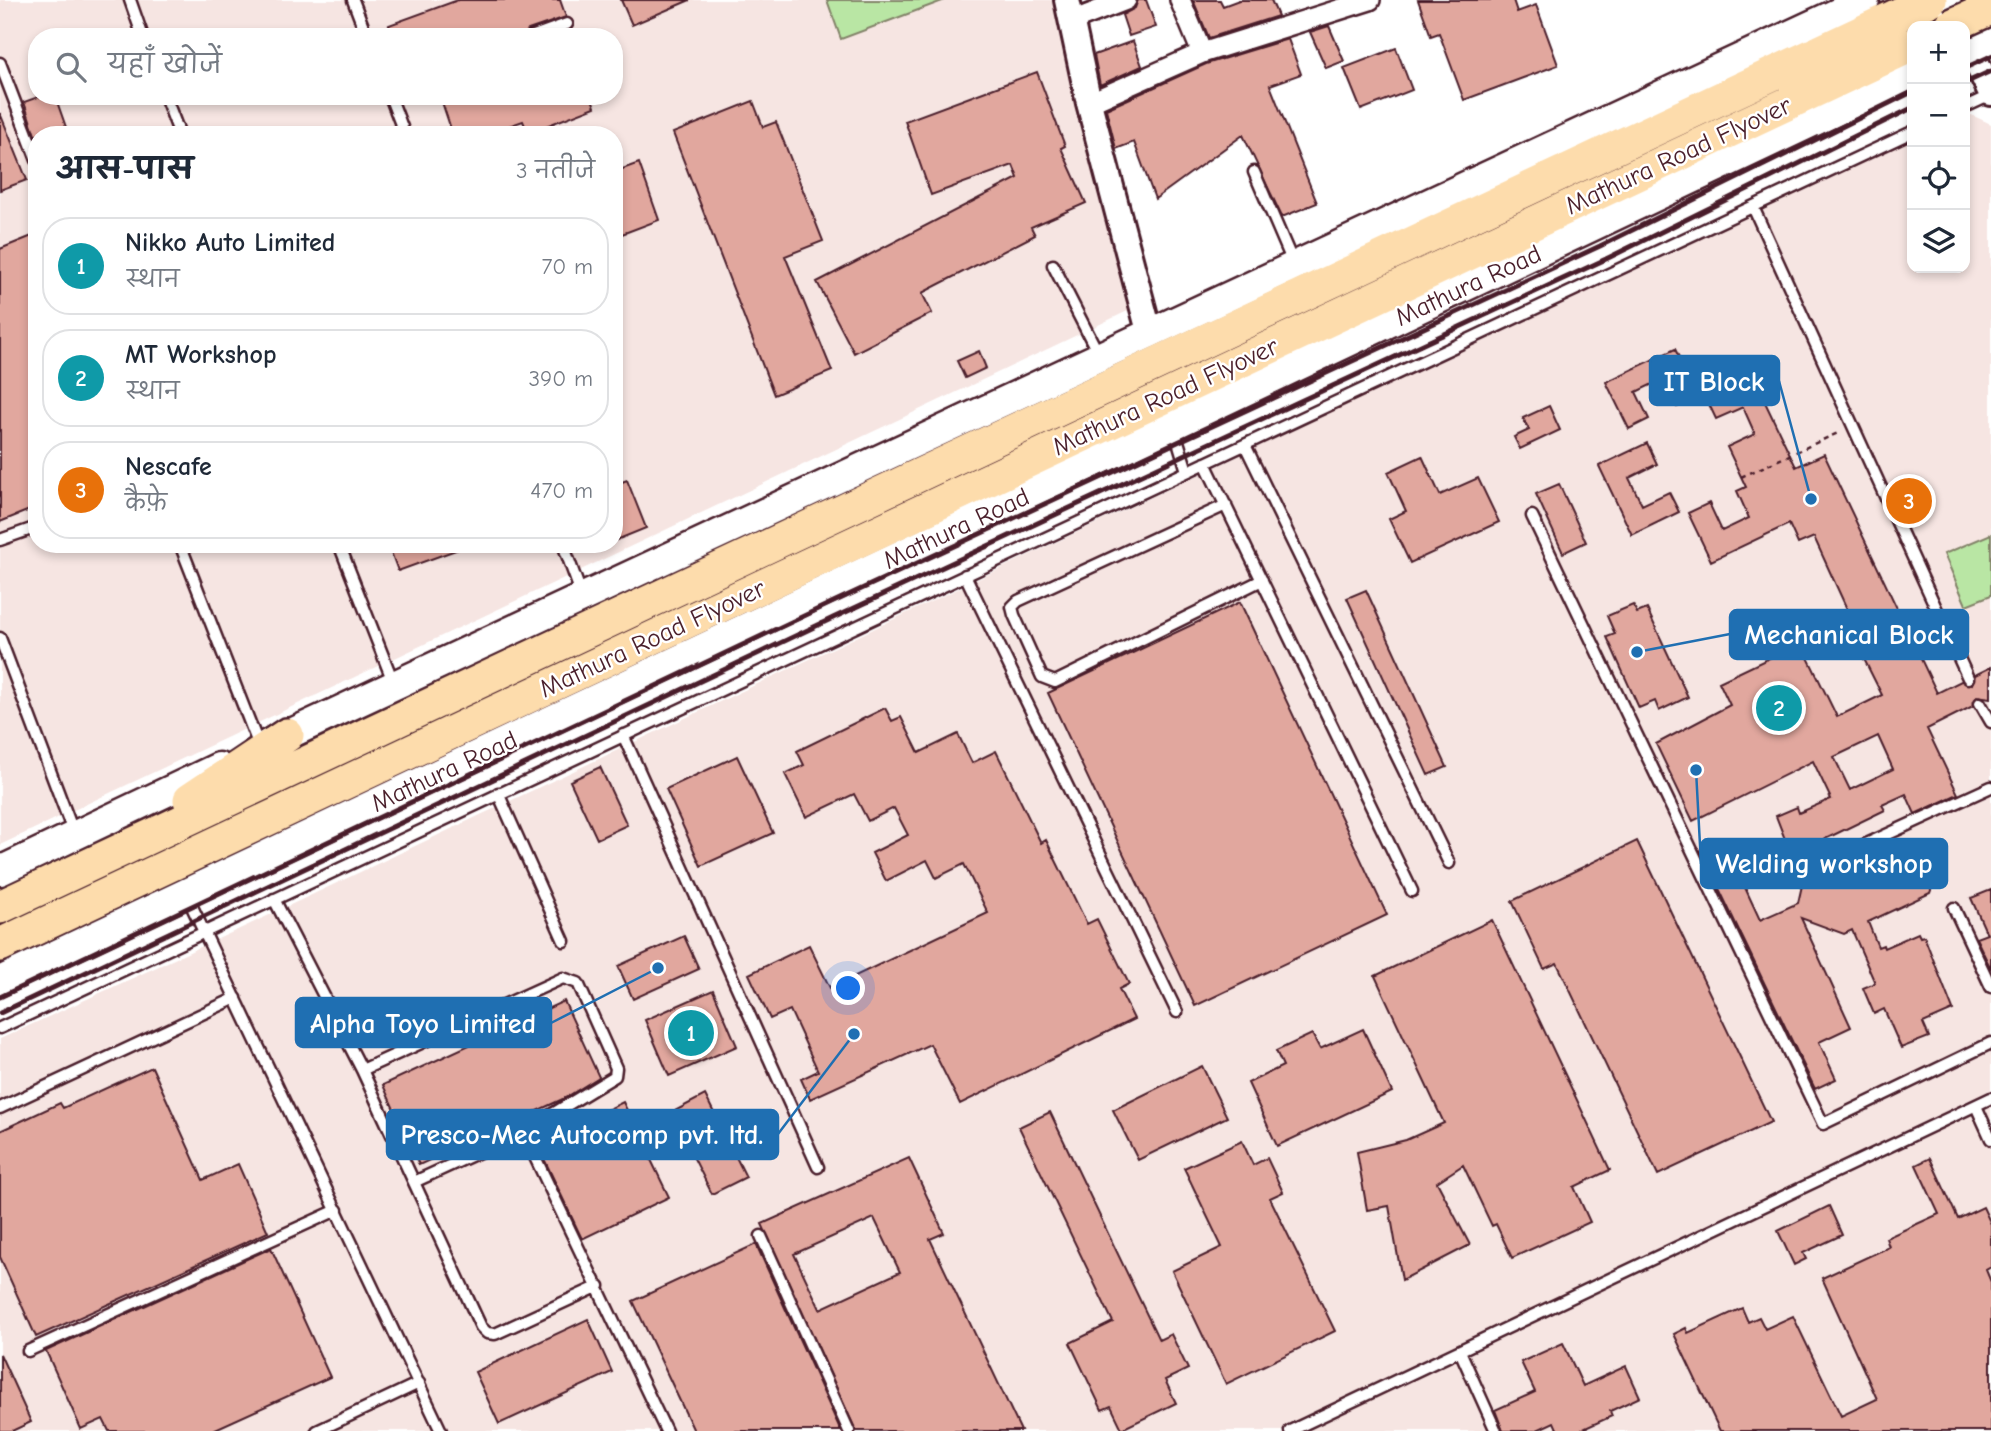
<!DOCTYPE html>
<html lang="hi">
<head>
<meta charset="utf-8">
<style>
  :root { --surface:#fff; --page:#f2f2f3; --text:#1f2937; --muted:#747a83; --line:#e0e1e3; --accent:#d93025 }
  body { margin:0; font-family:"Comic Neue","Playpen Sans Deva",sans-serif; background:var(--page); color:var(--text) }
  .controls { position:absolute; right:21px; top:21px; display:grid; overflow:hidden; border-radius:14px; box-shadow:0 4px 10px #0003 }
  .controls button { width:63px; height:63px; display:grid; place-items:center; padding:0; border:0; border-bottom:2px solid var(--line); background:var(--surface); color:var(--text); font:35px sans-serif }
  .you { position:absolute; left:849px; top:989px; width:24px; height:24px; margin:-18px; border:5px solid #fff; border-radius:50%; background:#1a73e8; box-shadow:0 0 0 10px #1a73e833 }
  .badge { display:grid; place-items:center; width:46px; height:46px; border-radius:50%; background:var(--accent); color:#fff; font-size:23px; font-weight:700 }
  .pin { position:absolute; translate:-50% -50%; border:4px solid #fff; box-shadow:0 2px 7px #0006 }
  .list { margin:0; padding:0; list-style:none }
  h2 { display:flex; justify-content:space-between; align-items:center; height:91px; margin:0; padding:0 28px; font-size:30px }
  h2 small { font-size:23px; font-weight:400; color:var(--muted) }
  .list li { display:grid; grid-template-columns:46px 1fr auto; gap:21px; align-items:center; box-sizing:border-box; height:98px; margin:0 14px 14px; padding:0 14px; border:2px solid var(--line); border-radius:28px }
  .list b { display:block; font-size:26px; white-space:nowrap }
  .list p { margin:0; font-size:23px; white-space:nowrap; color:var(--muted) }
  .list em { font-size:23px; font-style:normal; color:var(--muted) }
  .icon { flex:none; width:38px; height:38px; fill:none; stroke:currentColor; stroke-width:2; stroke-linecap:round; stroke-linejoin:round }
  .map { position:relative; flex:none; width:1991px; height:1431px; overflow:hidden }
  .search { position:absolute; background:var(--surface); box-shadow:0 4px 10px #0003; left:28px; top:28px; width:595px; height:77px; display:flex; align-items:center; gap:18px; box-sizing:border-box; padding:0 24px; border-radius:28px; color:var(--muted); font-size:26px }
  .panel { position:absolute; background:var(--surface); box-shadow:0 4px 10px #0003; left:28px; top:126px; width:595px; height:427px; border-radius:28px }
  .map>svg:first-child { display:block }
</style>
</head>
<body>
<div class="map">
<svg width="1991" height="1431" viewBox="0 0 1991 1431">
  <rect width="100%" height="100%" fill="#fff"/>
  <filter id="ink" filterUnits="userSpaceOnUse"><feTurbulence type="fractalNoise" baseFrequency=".0143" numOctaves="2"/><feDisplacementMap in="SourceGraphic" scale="14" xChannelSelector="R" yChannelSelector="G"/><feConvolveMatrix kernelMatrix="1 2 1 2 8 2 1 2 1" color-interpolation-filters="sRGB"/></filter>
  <g filter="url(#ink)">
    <!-- built -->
    <path fill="#f6e5e2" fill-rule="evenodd" d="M0 0H827L842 39 945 0H1055L1134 308 0 845ZM37 37H614V96H37ZM37 135H614V544H37Z
      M1965 112 1991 124V1431H0V1039L246 926 1912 137V268H1965Z"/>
    <!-- green -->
    <path fill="#b9e6a4" stroke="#828268" stroke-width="2" d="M827 0H945L841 39Z
      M1991 534V595L1966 605 1944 554Z"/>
    <!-- building -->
    <path fill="#e1a79e" stroke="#4a1f2b" stroke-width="2" fill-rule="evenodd" d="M458 0H560L566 17 528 30 524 37H393L389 25Z
      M621 0H690L632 25Z
      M1138 0H1146L1156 27 1129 36 1122 15 1135 8Z
      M1193 0H1220L1223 6 1239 0H1271L1278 16 1209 38Z
      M1418 0H1513L1517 12 1536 5 1558 65 1464 100 1439 33 1431 36Z
      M1329 26 1344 61 1326 68 1310 32Z
      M1288 39 1301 74 1270 85 1317 203 1282 217 1243 135 1155 199 1134 142 1116 149 1106 109 1206 64Z
      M1133 41 1142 66 1100 85 1094 55Z
      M1396 48 1412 90 1361 110 1344 68Z
      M1037 72 1065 146 1061 148 1086 203 1031 227 1035 235 922 293 932 313 854 353 817 282 1018 178 1013 165 931 195 905 121Z
      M41 96H55L67 130 52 135H35L24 102Z
      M440 96H591L595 107 528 133 523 121 483 135H453Z
      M753 101 763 127 776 122 823 241 785 256 832 371 774 395 673 133Z
      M0 113 27 180 0 190Z
      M639 163 659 220 614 237V172Z
      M37 234V507L0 522V249Z
      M1675 349 1698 397 1677 407 1663 379 1636 392 1649 419 1629 429 1606 382Z
      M979 351 986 368 965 378 957 361Z
      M1753 377 1796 467 1824 454 1937 693 1961 681 1972 684 1975 675 1991 667V698L1977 696 1973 706 1927 729 1958 794 1915 814 1906 794 1882 805 1885 810 1817 843 1827 865 1845 863 1851 877 1912 850 1914 855 1924 850 1936 876 1930 893 1868 922 1878 947 1883 945 1884 948 1918 933 1920 937 1924 936 1953 1010 1923 1023 1929 1037 1901 1048 1884 1009 1874 1014 1863 988 1875 983 1852 930 1844 934 1801 918 1851 1027 1819 1042 1836 1079 1815 1089 1701 851 1723 840 1760 920 1798 903 1803 881 1795 879 1789 866 1793 860 1776 816 1797 807 1799 813 1831 799 1813 761 1693 821 1656 744 1730 705 1719 682 1801 643 1837 717 1882 695 1863 657 1868 655 1814 537 1798 544 1789 524 1711 561 1688 513 1709 503 1722 531 1749 518 1737 491 1746 487 1727 447 1755 434 1743 407 1716 419 1706 398ZM1878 736 1893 769 1850 790 1834 757Z
      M1549 406 1560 430 1520 449 1514 437 1529 430 1523 418Z
      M1647 443 1657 464 1629 478 1642 505 1669 492 1679 512 1632 535 1599 466Z
      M1422 456 1440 495 1478 478 1499 522 1410 563 1389 519 1406 511 1388 472Z
      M627 480 646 528 614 541V485Z
      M1559 484 1586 542 1563 553 1536 494Z
      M388 544H466L467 546 398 571Z
      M1366 590 1447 767 1428 775 1347 598Z
      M1240 602 1387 915 1195 1006 1048 693Z
      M1633 605 1637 613 1647 609 1688 697 1659 711 1655 701 1639 708 1607 637 1615 634 1607 616Z
      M885 708 892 721 901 717 919 753 958 734 972 763 996 751 1041 843 1046 840 1087 924 1097 919 1129 984 1119 989 1134 1019 960 1104 930 1044 810 1099 801 1079 818 1071 790 1010 770 1019 749 974 809 945 830 988 988 913 964 864 936 878 927 860 886 881 872 853 908 835 894 808 868 821 854 794 806 817 785 774 804 765 797 751Z
      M737 756 773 833 701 866 666 789Z
      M600 767 627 825 597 839 570 781Z
      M1637 841 1771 1122 1658 1175 1557 963 1544 969 1512 901Z
      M1991 890V969L1976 938 1987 934 1971 898Z
      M1492 920 1610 1170 1574 1187 1590 1222 1512 1258 1496 1224 1492 1226 1463 1165 1437 1182 1470 1245 1402 1280 1389 1206 1367 1210 1357 1152 1406 1140 1444 1123 1375 976Z
      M684 936 699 969 633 999 618 966Z
      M713 990 737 1046 669 1076 645 1020Z
      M564 1001 599 1077 565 1098 419 1165 383 1085Z
      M1363 1029 1392 1092 1277 1146 1248 1083 1283 1066 1276 1051 1312 1034 1320 1049Z
      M1202 1066 1227 1117 1138 1160 1113 1110Z
      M152 1067 203 1180 238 1164 268 1232 36 1337 0 1257V1131L60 1103 63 1108Z
      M705 1095 746 1177 712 1194 671 1113Z
      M623 1102 669 1197 582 1239 537 1144Z
      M1050 1112 1159 1340 1171 1334 1188 1369 1165 1380 1176 1403 1122 1429 1111 1406 1102 1410 1070 1343 1113 1322 1019 1127Z
      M1242 1141 1253 1165 1267 1158 1283 1192 1270 1198 1335 1331 1226 1384 1172 1271 1222 1247 1184 1168Z
      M909 1158 944 1233 930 1239 1021 1431H856L762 1224ZM874 1218 900 1272 820 1309 794 1254Z
      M1930 1158 1958 1219 1983 1207 1991 1224V1267L1986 1270 1991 1282V1431H1720L1674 1334 1686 1328 1688 1333 1742 1308 1748 1322 1759 1317 1765 1329 1793 1316 1841 1416 1877 1399 1822 1278 1889 1247 1886 1238 1939 1214 1916 1165Z
      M1829 1206 1842 1235 1803 1253 1806 1259 1794 1265 1778 1231Z
      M756 1244 841 1431H694L633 1301Z
      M271 1248 330 1377 211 1431H109L103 1419 81 1429 46 1351Z
      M588 1319 612 1372 499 1424 475 1372Z
      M1563 1343 1583 1386 1626 1366 1640 1397 1610 1411 1612 1416 1579 1431H1558L1554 1422 1535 1431H1503L1495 1410 1535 1392 1521 1362Z
      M0 1354 31 1422 12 1431H0Z"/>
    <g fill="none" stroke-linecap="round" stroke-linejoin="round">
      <!-- service casing -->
      <g stroke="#4a1f2b" stroke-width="15">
        <path id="service" d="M130 0 143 37
          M353 0 367 37
          M531 37 567 24
          M0 63 37 160
          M165 96 180 135
          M390 96 405 135
          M1965 107 1991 95
          M1254 172 1294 265
          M1753 207 1968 678
          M1053 265 1099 355
          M1174 428 1187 471
          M1245 445 1449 863
          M1205 463 1412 891
          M1226 505 1018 601 1012 607 1014 615 1042 677 1055 682 1262 580
          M1532 516 1823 1124 1991 1043
          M0 540 37 527
          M180 544 259 746
          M339 544 394 684
          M563 544 582 596
          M965 575 1177 1012
          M0 638 74 834
          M1980 703 1991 722
          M623 735 818 1167
          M498 793 564 941
          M1851 851 1991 787
          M186 894 441 1431
          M274 899 362 1070 481 1327 487 1333 495 1334 599 1286
          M1954 908 1991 987
          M0 1028 1912 132
          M362 1070 563 978 578 983 616 1068 615 1076 523 1132 414 1182
          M1976 1106 1991 1139
          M0 1108 236 998
          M523 1132 666 1431
          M761 1236 849 1431
          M28 1351 337 1210
          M1460 1351 1496 1431
          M317 1431 419 1383
          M1290 1431 1991 1098"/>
      </g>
      <!-- minor casing -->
      <g stroke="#4a1f2b" stroke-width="24">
        <path id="minor" d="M1180 0 1202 53
          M1072 21 1126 0
          M1089 103 1202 53 1370 0"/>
      </g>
      <!-- tertiary casing -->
      <g stroke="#4a1f2b" stroke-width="30">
        <path id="tertiary" d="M1067 0 1089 103 1150 335
          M1947 0 1959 26
          M1965 38 1991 93"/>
      </g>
      <!-- secondary casing -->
      <g stroke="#4a1f2b" stroke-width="33">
        <path id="secondary" d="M1965 50 1991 38
          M268 744 1865 0
          M0 871 219 767
          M0 981 1912 75"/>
      </g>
      <!-- trunk casing -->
      <g stroke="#4a1f2b" stroke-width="38">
        <path id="trunk" d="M190 800 287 735
          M0 907 1930 0
          M0 945 1912 45"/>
      </g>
      <!-- path -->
      <path stroke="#4a1f2b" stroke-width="2.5" stroke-dasharray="5 5" stroke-linecap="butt" d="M1741 477 1840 432"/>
      <!-- service -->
      <use href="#service" stroke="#fff" stroke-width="10"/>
      <!-- minor -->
      <use href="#minor" stroke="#fff" stroke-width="19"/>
      <!-- tertiary -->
      <use href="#tertiary" stroke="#fff" stroke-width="24"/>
      <!-- secondary -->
      <use href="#secondary" stroke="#fff" stroke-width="28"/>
      <!-- trunk -->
      <use href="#trunk" stroke="#fddcac" stroke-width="33"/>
      <!-- rail -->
      <path stroke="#4a1f2b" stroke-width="5" d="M1965 68 1991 56
        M1965 83 1991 71
        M0 997 827 605 1600 246 1912 92
        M0 1013 833 618 1606 259 1912 108"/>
      <!-- trunk-bridge casing -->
      <g stroke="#4a1f2b" stroke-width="38" stroke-linecap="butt">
        <path id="trunk-bridge" d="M1951 26 1991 8"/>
      </g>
      <!-- trunk-bridge -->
      <use href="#trunk-bridge" stroke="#fddcac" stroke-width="33"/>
    </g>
  </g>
  <g text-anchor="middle" stroke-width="5" stroke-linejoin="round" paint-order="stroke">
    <!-- street labels -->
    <g font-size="26" fill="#4a1f2b" stroke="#fff">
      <text transform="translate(1678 155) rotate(-25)" y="9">Mathura Road Flyover</text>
      <text transform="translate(1468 285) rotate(-25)" y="9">Mathura Road</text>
      <text transform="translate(1165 396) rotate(-25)" y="9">Mathura Road Flyover</text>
      <text transform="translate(956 528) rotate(-25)" y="9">Mathura Road</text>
      <text transform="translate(652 638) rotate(-25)" y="9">Mathura Road Flyover</text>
      <text transform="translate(444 771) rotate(-25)" y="9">Mathura Road</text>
    </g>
  </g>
  <!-- callouts -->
  <path fill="none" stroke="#1f6fb2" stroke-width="2.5" d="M1811 499L1779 381M1637 652L1730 634M1696 770L1701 864M658 968L551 1023M854 1034L778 1134"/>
  <g fill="#1f6fb2" stroke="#fff" stroke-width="2.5">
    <circle cx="1811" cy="499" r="7"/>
    <circle cx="1637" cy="652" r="7"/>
    <circle cx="1696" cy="770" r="7"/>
    <circle cx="658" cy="968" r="7"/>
    <circle cx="854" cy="1034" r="7"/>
  </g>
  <g fill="#1f6fb2" stroke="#1f6fb2" stroke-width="2.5">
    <rect x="1650" y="356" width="129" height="49" rx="7"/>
    <rect x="1730" y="610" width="238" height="49" rx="7"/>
    <rect x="1701" y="839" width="246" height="49" rx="7"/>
    <rect x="296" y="998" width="255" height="49" rx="7"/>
    <rect x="387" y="1110" width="391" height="49" rx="7"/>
  </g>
  <g font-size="28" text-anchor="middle" font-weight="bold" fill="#fff">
    <text x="1714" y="391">IT Block</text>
    <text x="1849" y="644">Mechanical Block</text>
    <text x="1824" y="873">Welding workshop</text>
    <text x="423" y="1033">Alpha Toyo Limited</text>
    <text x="582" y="1144">Presco-Mec Autocomp pvt. ltd.</text>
  </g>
</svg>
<div class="controls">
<button>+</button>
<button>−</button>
<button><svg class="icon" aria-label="locate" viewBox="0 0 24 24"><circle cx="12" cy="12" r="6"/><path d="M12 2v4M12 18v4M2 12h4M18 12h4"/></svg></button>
<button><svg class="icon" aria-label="layers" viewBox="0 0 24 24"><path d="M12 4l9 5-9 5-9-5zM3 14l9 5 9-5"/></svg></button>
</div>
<div class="you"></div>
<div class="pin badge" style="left:691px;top:1033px;background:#0f9aa8">1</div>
<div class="pin badge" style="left:1779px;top:708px;background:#0f9aa8">2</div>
<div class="pin badge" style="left:1909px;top:501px;background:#e8710a">3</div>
<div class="search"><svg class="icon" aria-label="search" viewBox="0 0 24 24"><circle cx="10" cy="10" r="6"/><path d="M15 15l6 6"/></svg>यहाँ खोजें</div>
<section class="panel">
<h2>आस-पास<small>3 नतीजे</small></h2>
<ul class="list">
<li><span class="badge" style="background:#0f9aa8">1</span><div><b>Nikko Auto Limited</b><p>स्थान</p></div><em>70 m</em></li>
<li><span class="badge" style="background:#0f9aa8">2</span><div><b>MT Workshop</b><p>स्थान</p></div><em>390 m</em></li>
<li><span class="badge" style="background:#e8710a">3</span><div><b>Nescafe</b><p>कैफ़े</p></div><em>470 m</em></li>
</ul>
</section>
</div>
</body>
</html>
